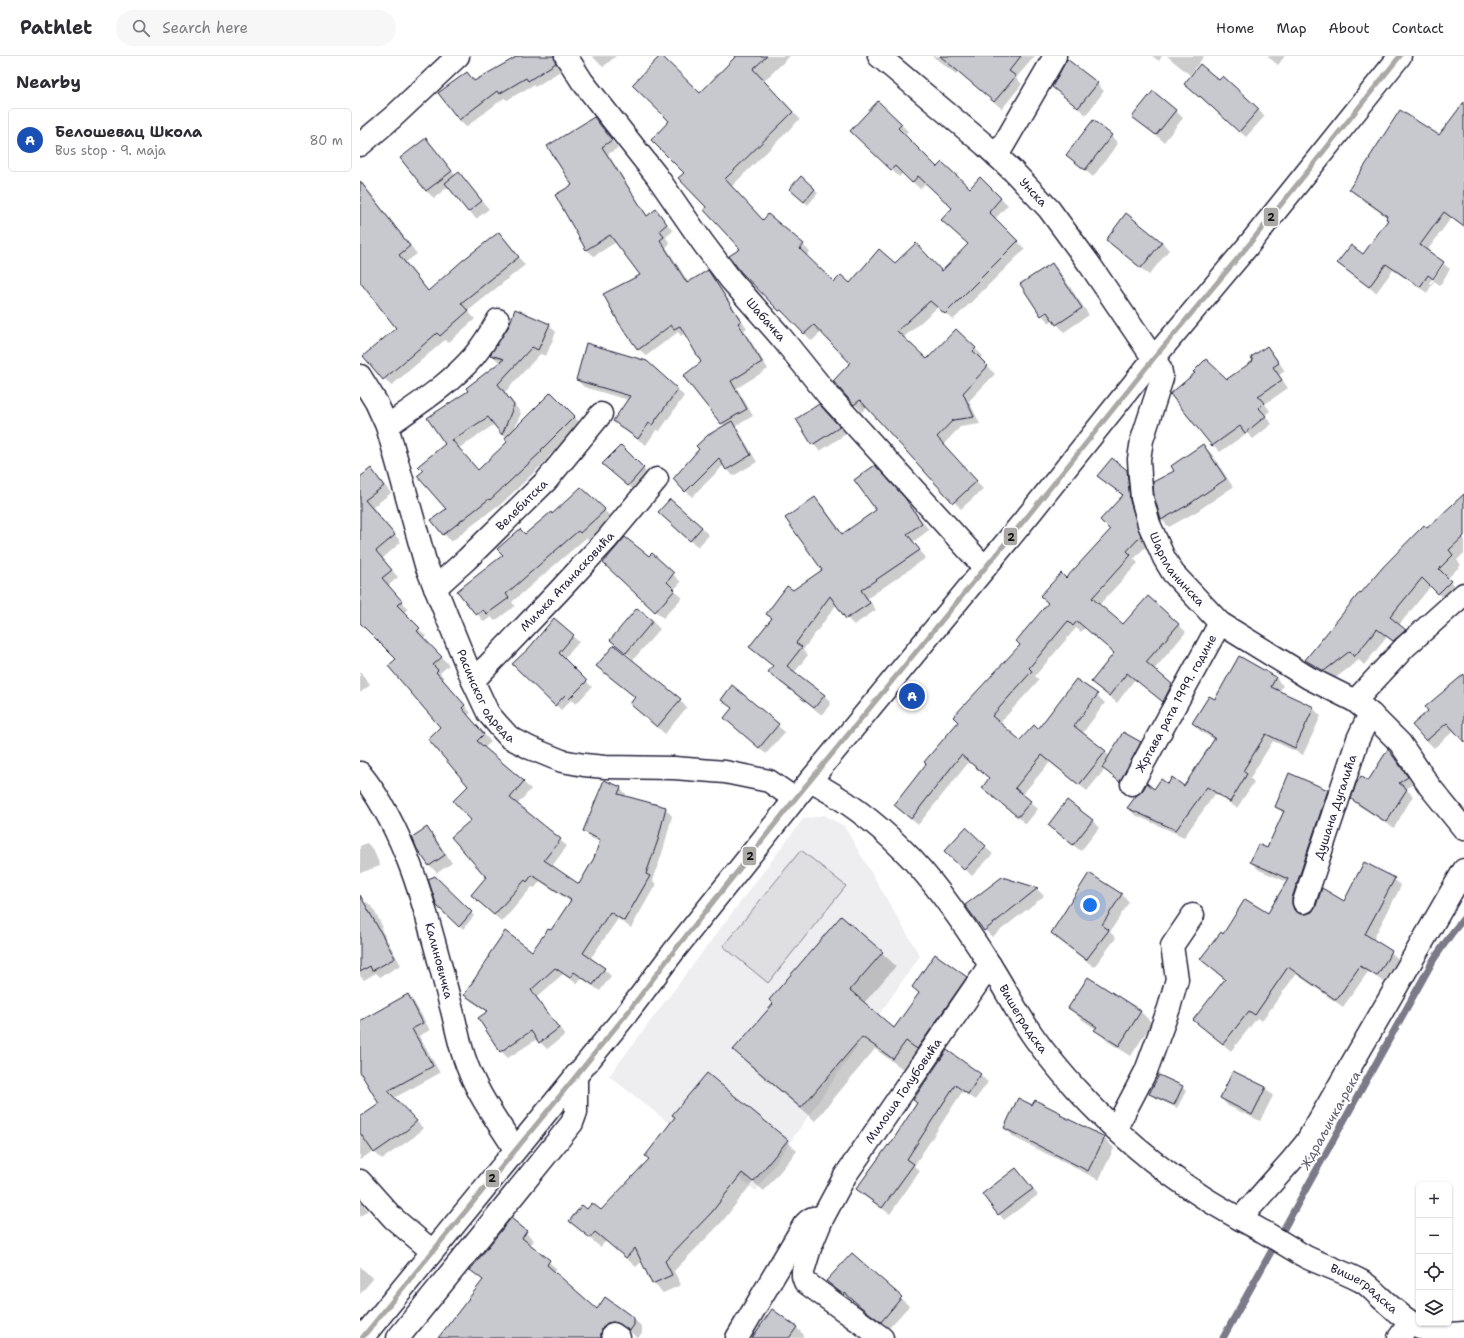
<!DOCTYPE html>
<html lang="en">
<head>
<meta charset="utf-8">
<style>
  :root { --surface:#fff; --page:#f7f7f7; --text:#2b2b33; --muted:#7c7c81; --line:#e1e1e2; --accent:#22223b }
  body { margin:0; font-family:"Shantell Sans",sans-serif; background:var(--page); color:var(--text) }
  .controls { position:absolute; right:12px; bottom:12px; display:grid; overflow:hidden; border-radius:6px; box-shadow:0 1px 3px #0004 }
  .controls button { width:36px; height:36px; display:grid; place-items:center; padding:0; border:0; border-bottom:1px solid var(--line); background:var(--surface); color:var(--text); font:20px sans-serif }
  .you { position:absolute; left:730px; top:849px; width:14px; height:14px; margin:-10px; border:3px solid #fff; border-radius:50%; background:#1a73e8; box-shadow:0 0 0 6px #1a73e833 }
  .badge { display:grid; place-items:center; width:26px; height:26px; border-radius:50%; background:var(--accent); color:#fff; font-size:13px; font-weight:700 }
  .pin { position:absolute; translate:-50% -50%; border:2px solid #fff; box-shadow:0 1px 4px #0006 }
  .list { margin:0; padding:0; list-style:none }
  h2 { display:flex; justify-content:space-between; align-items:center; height:52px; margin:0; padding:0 16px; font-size:17px }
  h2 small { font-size:13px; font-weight:400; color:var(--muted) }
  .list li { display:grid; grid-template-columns:26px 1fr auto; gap:12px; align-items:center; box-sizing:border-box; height:64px; margin:0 8px 8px; padding:0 8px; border:1px solid var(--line); border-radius:6px }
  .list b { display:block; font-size:15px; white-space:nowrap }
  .list p { margin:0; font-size:13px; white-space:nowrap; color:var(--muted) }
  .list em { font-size:13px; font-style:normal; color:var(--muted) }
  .icon { flex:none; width:22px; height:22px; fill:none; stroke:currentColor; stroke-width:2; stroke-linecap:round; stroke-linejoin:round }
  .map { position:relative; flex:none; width:1104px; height:1282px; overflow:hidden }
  header { display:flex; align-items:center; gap:24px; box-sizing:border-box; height:56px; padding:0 20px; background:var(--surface); border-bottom:1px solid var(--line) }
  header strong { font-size:19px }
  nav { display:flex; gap:22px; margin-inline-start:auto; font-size:14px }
  .search { width:280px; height:36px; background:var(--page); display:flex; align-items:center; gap:10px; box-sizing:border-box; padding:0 14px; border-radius:22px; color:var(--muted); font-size:15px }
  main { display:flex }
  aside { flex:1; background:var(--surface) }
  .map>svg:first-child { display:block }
</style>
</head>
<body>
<header>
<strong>Pathlet</strong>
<div class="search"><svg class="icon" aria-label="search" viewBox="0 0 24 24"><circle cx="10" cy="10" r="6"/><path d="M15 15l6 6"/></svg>Search here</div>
<nav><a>Home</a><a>Map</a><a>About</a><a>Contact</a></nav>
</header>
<main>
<aside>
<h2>Nearby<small></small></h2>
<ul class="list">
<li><span class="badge" style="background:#1a4fb4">A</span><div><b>Белошевац Школа</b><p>Bus stop · 9. маја</p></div><em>80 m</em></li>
</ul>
</aside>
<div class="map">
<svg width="1104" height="1282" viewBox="0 0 1104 1282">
  <rect width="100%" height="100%" fill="#fff"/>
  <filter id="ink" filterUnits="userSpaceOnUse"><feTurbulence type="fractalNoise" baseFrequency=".025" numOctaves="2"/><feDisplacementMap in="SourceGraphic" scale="8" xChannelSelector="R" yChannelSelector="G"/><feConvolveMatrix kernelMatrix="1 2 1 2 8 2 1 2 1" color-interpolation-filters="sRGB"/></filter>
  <g filter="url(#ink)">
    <!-- built -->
    <path fill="#eeeef1" d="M464 759 484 770 560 900 396 1135 249 1020 443 763Z"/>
    <!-- green -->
    <path fill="#dfdfe2" stroke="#80808e" d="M441 794 486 830 408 927 363 890Z"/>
    <!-- shadow -->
    <path fill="#0003" fill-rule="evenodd" d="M153 0H193L202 14 175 31 173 29 147 44 144 42 106 71 99 64 80 38 107 17 115 26 155 3Z
      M232 0H256L243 11Z
      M373 0H430L404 25 440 63 371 131 403 165 443 189 450 196 446 200 474 228H490L535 208 582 216 609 188 593 152 566 127 560 133 543 117 539 121 499 82 518 47 548 75 544 80 577 113 610 133 641 142 648 149 635 163 665 193 593 264 578 251 543 282 567 305 596 274 623 300 619 303 635 318 609 345 620 368 600 371 583 389 623 433 601 453 507 351 502 356 474 326 492 307 462 275 452 285 381 215 382 193 348 151 325 117 340 38 375 3Z
      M572 0H675L656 22 662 28 642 53 598 15 596 18Z
      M792 0H802L799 5Z
      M807 0H844L830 19Z
      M907 0H925L918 9Z
      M863 22 905 60 886 81 825 28 859 26Z
      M737 28 744 35 726 59 693 31Z
      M1104 48V171L1091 162 1067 195 1083 207 1069 227 1071 228 1084 208 1090 213 1080 229 1074 225 1067 237 1033 214 1016 237 979 207 1003 199 1029 165 1028 162 996 139 990 133 1079 80Z
      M815 54 823 62 804 86 774 61Z
      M234 62 258 92 248 98 288 161 296 154 313 175 306 181 310 188 306 191 329 227 348 215 354 222 387 272 384 274 408 313 377 332 393 360 376 370 397 406 373 420 364 409 332 441 314 423 340 393 365 370 362 367 342 307 325 277 321 280 318 276 286 300 279 293 260 267 281 219 256 186 234 200 227 194 196 139 214 129Z
      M751 80 758 87 733 121 707 99Z
      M66 83 73 91 96 120 99 117 106 125 129 153 116 163 89 130 74 142 66 135Z
      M441 121 458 137 448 149 431 133Z
      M0 124 57 198 46 206 69 236 146 184 165 209 108 255 115 263 88 287 85 284 31 330 5 300 37 272 0 224Z
      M747 184 802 186 809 194 789 219Z
      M692 208 699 215 729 259 704 276 694 264 689 267 683 260 692 254 691 252Z
      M189 269 196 276 186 300 180 298 145 336 161 357 154 374 191 337 221 368 187 402 188 403 138 451 137 450 91 486 73 464 87 453 86 388 109 335 140 307 132 299ZM135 368 149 386 118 415 99 392Z
      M907 292 914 299 925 315 919 319 928 332 905 348 910 355 905 359 912 368 893 383 887 377 860 396 853 389 895 305Z
      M217 324 317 333 324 340 299 376 297 373 286 389 261 372 254 365 268 344 224 331Z
      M467 357 486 378 460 395 453 388Z
      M843 389 851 397 873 431 836 456 809 471 802 464 795 440 816 415Z
      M261 390 291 421 276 436 251 415Z
      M11 413 31 437 13 451 20 461 41 486 22 503 38 521 28 530 48 553 43 557 66 580 64 582 89 609 80 617 84 622 83 623 111 657 108 659 131 686 124 692 171 733 157 749 207 790 192 810 220 829 235 803 240 786 231 782 224 775 260 732 267 739 266 741 305 752 312 760 304 791 293 825 296 828 271 872 258 863 230 903 244 913 251 920 240 935 221 922 217 928 203 918 177 941 205 979 187 993 177 983 148 1002 141 995 128 956 113 946 105 939 173 896 191 876 211 846 180 825 175 832 172 831 142 866 119 846 127 821 113 764 110 730 82 671 37 603 0 565V422Z
      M766 415 774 423 788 488 774 503 778 507 739 549 763 570 818 568 826 576 794 614 819 636 811 652 775 623 757 647 732 626 755 597 725 572 721 576 716 572 675 620 679 624 639 668 660 686 737 639 745 647 722 678 750 700 780 687 791 697 771 735 754 722 745 713 727 735 690 706 662 739 678 753 666 768 623 732 630 723 609 706 558 769 535 749 661 589 706 524 751 474 763 440 739 420Z
      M522 417 552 451 569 474 553 486 566 502 508 542 516 554 494 569 487 562 477 548 443 594 448 599 434 617 464 639 471 647 462 659 417 624 410 616 414 611 391 591 412 563 408 558 433 535 464 514 455 442 462 449 483 478 518 454Z
      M1104 439V497L1097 504 1101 509 1087 523 1099 534 1087 546 1071 530 1039 569 1054 583 1043 593 1027 581 1004 609 999 604 973 624 955 613 946 604 1001 539Z
      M310 444 349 479 338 491 307 464Z
      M244 454 251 461 228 484 226 482 152 546 155 550 135 565 131 561 124 566 99 535 145 499 166 480 192 459Z
      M292 498 321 526 314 534 322 542 303 562 252 515 289 502Z
      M194 564 219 586 204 603 232 631 216 648 211 644 201 654 154 608 170 593Z
      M292 565 300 573 272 605 327 651 305 678 271 648 276 642 237 610 271 604 272 602 259 591Z
      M879 602 916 622 923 630 919 636 953 652 961 660 943 699 913 685 890 722 894 726 877 752 855 738 824 781 775 759 768 752 794 734 808 729 824 731 855 684 840 675 833 667 855 644Z
      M0 616 10 629 0 637Z
      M1104 627V685L1095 674 1074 692 1066 684Z
      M372 631 425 676 406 698 365 662 373 653 363 644Z
      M1028 694 1035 701 1054 728 1046 733 1053 740 1034 772 999 750 992 743 1008 726Z
      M968 734 975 742 939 850V856L940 859H946L984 847 1034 823 1041 830 1013 884 1031 896 1038 903 1024 926 1008 916 983 951 936 918 902 965 897 962 871 995 834 963 865 924 841 903 863 879 908 859 927 826 899 814 891 806 908 794 924 758 916 751Z
      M732 764 739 772 721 795 697 777 689 769Z
      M67 772 74 780 92 807 77 817 69 809Z
      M7 787 14 795 20 810 0 817V790Z
      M625 791 633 798 612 820 593 802Z
      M75 821 114 860 103 873 78 849Z
      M642 822 677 833 684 840 632 881 625 874Z
      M761 838 769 846 750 876 756 882 734 911 700 885 692 877Z
      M7 846 14 853 23 872 21 873 41 909 20 921 16 917 4 924 0 920V849Z
      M522 897 536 910 504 947 534 973 606 921 620 935 547 1016 515 993 455 1065 388 1008 375 994 414 948Z
      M729 922 781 956 792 967 771 1000 747 985 736 973 721 963 709 952Z
      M47 939 54 946 70 974 59 980 80 1017 34 1042 63 1072 54 1081 22 1103 13 1095 0 1104V1062L21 1048 0 1014V967Z
      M873 1017 905 1032 913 1040 900 1065 868 1050 861 1042Z
      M620 1019 628 1026 615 1044 602 1036 554 1110 560 1115 530 1158 504 1140 497 1133 529 1091 558 1047 554 1044Z
      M822 1031 826 1035 817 1052 794 1041 791 1037Z
      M675 1045 701 1058 705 1063 744 1082 754 1092 739 1124 655 1082 645 1072 672 1051Z
      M427 1085 437 1095 404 1135 393 1126 362 1166 314 1215 321 1229 303 1237 293 1227 282 1205 276 1211 246 1185 240 1191 210 1165 227 1154 241 1155Z
      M662 1119 678 1139 644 1164 639 1158Z
      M0 1145 8 1154 0 1161Z
      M151 1164 174 1184 170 1190 197 1213 194 1217 237 1255 274 1263 282 1271V1277L278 1282 269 1275 262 1273 249 1282H79L124 1225 111 1213Z
      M492 1198 549 1250 529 1272 509 1258 493 1244 492 1245 468 1225Z
      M0 1210 13 1223 0 1238Z
      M412 1255 437 1272 444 1279 442 1282H393Z"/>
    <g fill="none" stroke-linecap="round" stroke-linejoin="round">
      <!-- stream -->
      <path stroke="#7a7a88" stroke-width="7" d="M863 1282 1074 903 1092 877 1104 862"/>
    </g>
    <!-- building -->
    <path fill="#c8c8cf" stroke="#22223b" d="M158 0H194L196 7 168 25 166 22 139 38 137 35 99 64 78 37 107 16 114 25Z
      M300 0H302L340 37 376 0H407L393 13 433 56 365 123 403 164 408 158 444 188 440 193 474 226 481 219 490 227 519 193 535 207 556 187 582 215 608 188 581 164 592 152 558 120 552 127 535 110 531 114 490 75 518 45 542 68 538 72 577 111 582 106 610 132 620 121 641 142 629 156 658 185 585 258 570 245 537 275 567 303 596 273 616 292 613 295 628 310 603 337 614 361 593 364 577 381 617 425 593 447 500 344 494 349 473 325 490 307 454 269 444 278 421 254 419 255 381 216 369 200 380 193 344 154 346 151 318 122 324 117 291 84 309 65 272 29Z
      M580 0H661L649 15 656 20 634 46Z
      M707 3 738 27 718 52 692 31Z
      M840 8 859 24 863 20 899 53 879 76 840 40 839 41 824 28Z
      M793 35 816 54 796 79 772 61Z
      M1104 46V171L1084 156 1060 189 1084 206 1073 223 1068 219 1060 231 1026 208 1009 231 977 207 991 189 1003 198 1028 164 1026 163 1027 160 989 133 1010 102H1009L1040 54 1079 79Z
      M234 61 252 84 242 91 287 160 296 153 307 168 300 174 304 181 300 184 327 227 348 214 381 265 378 267 402 306 371 325 387 353 361 368 323 320 341 306 320 270 314 273 311 269 278 294 259 267 243 238 280 219 250 179 226 194 195 139 212 129 187 90Z
      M733 64 752 79 725 114 706 99Z
      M66 82 92 115 66 135 40 102Z
      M99 116 122 145 108 156 85 127Z
      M441 120 455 133 444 146 429 133Z
      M0 125 50 190 39 199 68 235 103 204 139 176 159 201 101 247 108 255 80 280 77 277 23 324 3 300 36 272 0 226Z
      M766 157 802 186 781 212 746 184Z
      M692 207 722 252 696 269 687 256 681 260 660 228Z
      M155 253 190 268 178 294 172 291 138 328 154 349 142 379 128 361 92 384 118 414 147 386 145 382 191 336 215 360 181 394 182 395 130 444 129 443 83 479 71 464 86 453 57 420 63 415 58 410 85 388 67 362 108 335 106 332 144 303 130 299 149 270Z
      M226 287 287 305 318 333 292 369 289 367 278 383 253 365 270 340 216 324Z
      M907 290 919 307 913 311 922 324 898 340 904 347 899 352 906 360 885 377 880 370 852 390 810 338 835 317 833 316 846 303 867 323 893 305 891 301Z
      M459 348 480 371 452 389 436 363Z
      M372 365 391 399 366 414 359 402 325 436 313 423 339 393 336 390 348 379Z
      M843 388 866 423 828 449 801 464 794 440 793 426 814 415 811 410Z
      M261 389 284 412 268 430 242 408Z
      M752 402 767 414 770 445 781 480 767 495 771 499 732 542 763 568 788 540 819 568 786 606 812 628 803 646 767 617 749 640 731 626 754 597 717 565 713 570 708 565 669 612 672 615 632 660 660 684 674 669 678 673 716 623 738 638 714 670 746 695 719 729 682 699 655 732 671 745 658 761 622 732 629 722 601 699 551 763 534 749 566 708 564 706 598 666 593 661 660 589 656 585 688 547 680 540 701 517 706 522 750 474 740 464 763 439 737 420Z
      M515 409 545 442 562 467 547 478 560 494 501 534 510 547 486 563 470 540 436 587 442 591 427 610 465 639 454 652 408 616 413 610 389 591 412 562 406 558 427 530 433 534 462 514 425 462 455 441 482 478 516 454 494 424Z
      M11 412 24 430 5 444 35 479 16 495 32 514 22 522 42 545 37 549 60 572 57 575 82 601 73 609 78 614 76 616 105 649 102 652 124 678 117 685 164 725 150 742 201 783 184 804 219 828 234 802 240 784 223 775 244 724 261 731 258 738 306 751 298 784 286 818 290 820 264 865 250 856 223 897 245 912 233 929 214 916 210 922 195 912 171 934 199 972 179 987 171 975 140 996 118 962 128 955 104 939 129 901 128 900 145 875 172 895 188 873 191 874 211 844 172 819 167 826 165 824 134 859 111 839 126 821 91 781 111 764 93 745 108 730 68 683 80 671 28 610 36 603 0 567V421Z
      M221 431 245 453 244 455 220 477 218 475 146 538 149 542 127 558 123 554 116 559 97 535 143 499 137 493 160 473 165 478 191 456 192 458Z
      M1104 438V480L1089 494 1093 499 1079 513 1091 525 1078 538 1062 522 1030 561 1046 574 1033 585 1017 573 994 601 990 595 964 615 945 604 1000 536 1001 537 1023 511 1064 469 1067 472Z
      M310 443 342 471 330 485 298 456Z
      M265 481 289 500 292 497 314 517 307 526 315 534 295 556 243 507Z
      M277 552 293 565 266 597 250 584Z
      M194 562 214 579 199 597 227 625 209 643 205 639 195 650 152 608 169 592Z
      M254 589 321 643 297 671 270 648 275 641 236 610Z
      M879 600 916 621 911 631 954 651 935 692 906 678 883 715 887 718 870 746 847 731 816 774 767 752 776 740 783 734 787 727 794 733 801 723 808 728 812 721 824 730 855 682 832 667 849 640 855 643Z
      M1104 618V686L1087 667 1066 685 1052 669 1068 655 1065 651Z
      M372 629 419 668 399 692 364 662 372 652 361 644Z
      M763 676 781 686 760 726 742 712Z
      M1028 693 1048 721 1039 727 1047 733 1026 766 991 743 996 728 1001 720 1008 725Z
      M929 717 968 734 932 842V848L934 854 940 858H946L952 856 956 850 962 832 984 845 1004 806 1035 822 1005 878 1032 895 1017 920 1000 910 976 944 928 911 895 959 889 955 863 988 833 964 865 923 840 903 861 876 863 878 885 843 908 857 928 823 890 806 898 788 907 792 924 755 915 751Z
      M707 744 733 764 713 789 688 769Z
      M67 771 85 799 69 810 57 793 52 781Z
      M606 771 626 790 604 814 584 795Z
      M729 817 762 838 742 869 749 874 726 904 691 877Z
      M75 820 112 856 99 871 77 850 68 823Z
      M642 821 678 832 624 875 605 849Z
      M0 839 35 902 12 915 10 910 0 916Z
      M481 860 523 896 490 934 534 972 559 937 552 931 575 898 607 921 557 993 546 985 533 1003 502 981 441 1052 373 994 413 948 409 944Z
      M728 921 781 955 759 990 734 974 737 971 708 952Z
      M48 938 63 967 52 973 73 1010 28 1035 57 1065 47 1074 14 1097 0 1077V1061L19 1048 0 1016V965Z
      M587 994 621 1018 608 1038 595 1029 547 1103 554 1108 522 1152 496 1133 528 1089 529 1090 557 1047 553 1044Z
      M873 1015 906 1031 892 1059 860 1042Z
      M347 1017 428 1084 393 1126 382 1117 352 1156 305 1205 312 1219 292 1228 275 1192 266 1202 235 1176 230 1182 209 1165 222 1149 227 1153 232 1147 241 1154 289 1103 285 1100 315 1061 312 1059Z
      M799 1019 823 1030 814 1049 789 1038Z
      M658 1042 672 1049 675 1044 701 1057 700 1059 745 1081 728 1115 644 1072Z
      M656 1112 673 1133 638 1159 622 1138Z
      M151 1162 167 1175 162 1182 190 1204 187 1209 237 1253 245 1241 274 1262V1269L269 1276 260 1268 253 1266 247 1267 243 1271 241 1277V1282H78L123 1224 110 1214Z
      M492 1197 542 1241 521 1266 501 1251 485 1237 484 1239 466 1225Z
      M412 1253 437 1271 429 1282H392Z"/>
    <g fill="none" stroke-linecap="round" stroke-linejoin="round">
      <!-- street casing -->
      <g stroke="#22223b" stroke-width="25">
        <g id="street">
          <path id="s1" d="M206 0 222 25 296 119 343 187 371 224 421 281 467 338 625 512"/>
          <path id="s2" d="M519 0 625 89 653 115 689 153 730 209 800 312 802 322 782 384 779 403 780 420 782 442 789 468 804 502 813 517 860 567 949 622 995 645 1012 659 1040 687 1070 731 1104 773"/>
          <path d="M0 89 33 61 98 0"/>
          <path d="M637 100 695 0"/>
          <path id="s3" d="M0 320 16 346 27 370 66 509 113 625 128 657 139 670 149 681 170 692 202 705 224 709 245 711 314 712 365 716 409 725 435 743"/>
          <path d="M27 370C57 349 90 328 114 300 123 289 131 276 138 264"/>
          <path id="s4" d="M75 532 107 503 186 425 241 358"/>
          <path id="s5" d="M113 625 198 536 247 483 297 423"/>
          <path d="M995 645 1045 591 1104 538"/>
          <path id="s6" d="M0 717C52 781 71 876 92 954 96 970 99 986 104 1001 115 1035 136 1063 155 1093"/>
          <path id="s7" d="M450 725C483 742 515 766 542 793 574 824 606 871 630 909 644 931 656 955 671 977 684 996 700 1015 715 1032 752 1073 796 1111 843 1141 863 1154 884 1165 904 1176 918 1184 932 1193 946 1201 963 1209 982 1215 999 1224 1007 1227 1013 1235 1019 1240 1046 1265 1065 1282 1104 1277"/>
          <path id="s8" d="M772 728 860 567"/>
          <path id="s9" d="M944 846 998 683 1005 668 1012 659"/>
          <path d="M756 1072 786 1015 809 952 817 923 812 890 833 859"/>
          <path d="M0 1125 33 1162 72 1195"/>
          <path d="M880 1163 932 1104 946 1087 1104 814"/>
          <path d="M253 1278 259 1282"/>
          <path d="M38 1282 212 1067 216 1056V1019"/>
          <path d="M377 1282 444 1169C450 1162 454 1160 462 1163"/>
          <path id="s10" d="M522 1282 445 1226 443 1220V1215L450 1192 462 1163 485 1120 630 909"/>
          <path d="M1039 1282 1050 1266"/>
        </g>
      </g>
      <!-- secondary casing -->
      <g stroke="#22223b" stroke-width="25">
        <path id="secondary" d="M2 1282 265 960 314 895 435 743 671 456 794 302 887 191 1040 0"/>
      </g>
      <!-- street -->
      <use href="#street" stroke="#fff" stroke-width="22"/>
      <!-- secondary -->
      <use href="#secondary" stroke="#fff" stroke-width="22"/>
      <!-- bus-1 casing -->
      <g stroke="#fff" stroke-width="8">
        <path id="bus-1" d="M2 1282 265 960 314 895 435 743 671 456 794 302 887 191 1040 0"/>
      </g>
      <!-- bus-1 -->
      <use href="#bus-1" stroke="#aba9a6" stroke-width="5"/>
    </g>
  </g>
  <g text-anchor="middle" stroke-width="4" stroke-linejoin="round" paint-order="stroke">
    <!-- street labels -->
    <g font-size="12" fill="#22223b" stroke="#fff">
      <text dy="4" stroke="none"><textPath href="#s2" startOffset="206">Унска</textPath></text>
      <text dy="4" stroke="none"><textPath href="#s1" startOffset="331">Шабачка</textPath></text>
      <text dy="4" stroke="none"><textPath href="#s4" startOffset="120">Велебитска</textPath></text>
      <text dy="4" stroke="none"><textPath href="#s2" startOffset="637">Шарпланинска</textPath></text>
      <text dy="4" stroke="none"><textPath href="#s5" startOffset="137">Миљка Атанасковића</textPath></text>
      <text dy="4" stroke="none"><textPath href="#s3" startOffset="346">Расинског одреда</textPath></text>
      <text dy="4" stroke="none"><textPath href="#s8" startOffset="92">Жртава рата 1999. године</textPath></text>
      <text dy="4" stroke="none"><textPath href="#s9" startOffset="100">Душана Дугалића</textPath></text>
      <text dy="4" stroke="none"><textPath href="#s6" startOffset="205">Калиновичка</textPath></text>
      <text dy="4" stroke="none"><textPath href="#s7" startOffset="324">Вишеградска</textPath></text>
      <text dy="4" stroke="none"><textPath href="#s10" startOffset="314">Милоша Голубовића</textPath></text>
      <text dy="4" stroke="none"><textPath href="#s7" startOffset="765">Вишеградска</textPath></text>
    </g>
    <!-- water labels -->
    <g font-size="13" font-style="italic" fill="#5c5c6f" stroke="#fff">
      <text transform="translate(970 1064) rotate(-61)" y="5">Ждраљичка река</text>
    </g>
  </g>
  <g stroke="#fff" stroke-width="1.5">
    <rect x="903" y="151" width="16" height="20" rx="4" fill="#aba9a6"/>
    <rect x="643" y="471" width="15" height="19" rx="4" fill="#aba9a6"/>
    <rect x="382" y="790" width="15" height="20" rx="4" fill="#aba9a6"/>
    <rect x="125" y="1113" width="15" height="19" rx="4" fill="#aba9a6"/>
  </g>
  <g font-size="11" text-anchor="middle" font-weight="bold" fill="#111">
    <text x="911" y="165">2</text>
    <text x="651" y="485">2</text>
    <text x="390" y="804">2</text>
    <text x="132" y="1126">2</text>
  </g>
</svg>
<div class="controls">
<button>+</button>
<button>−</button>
<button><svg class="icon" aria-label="locate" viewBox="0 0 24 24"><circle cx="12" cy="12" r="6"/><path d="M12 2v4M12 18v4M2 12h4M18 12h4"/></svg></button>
<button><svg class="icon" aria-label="layers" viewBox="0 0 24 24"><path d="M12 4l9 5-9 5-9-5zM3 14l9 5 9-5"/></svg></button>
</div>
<div class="you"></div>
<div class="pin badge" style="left:552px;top:640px;background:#1a4fb4">A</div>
</div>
</main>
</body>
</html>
